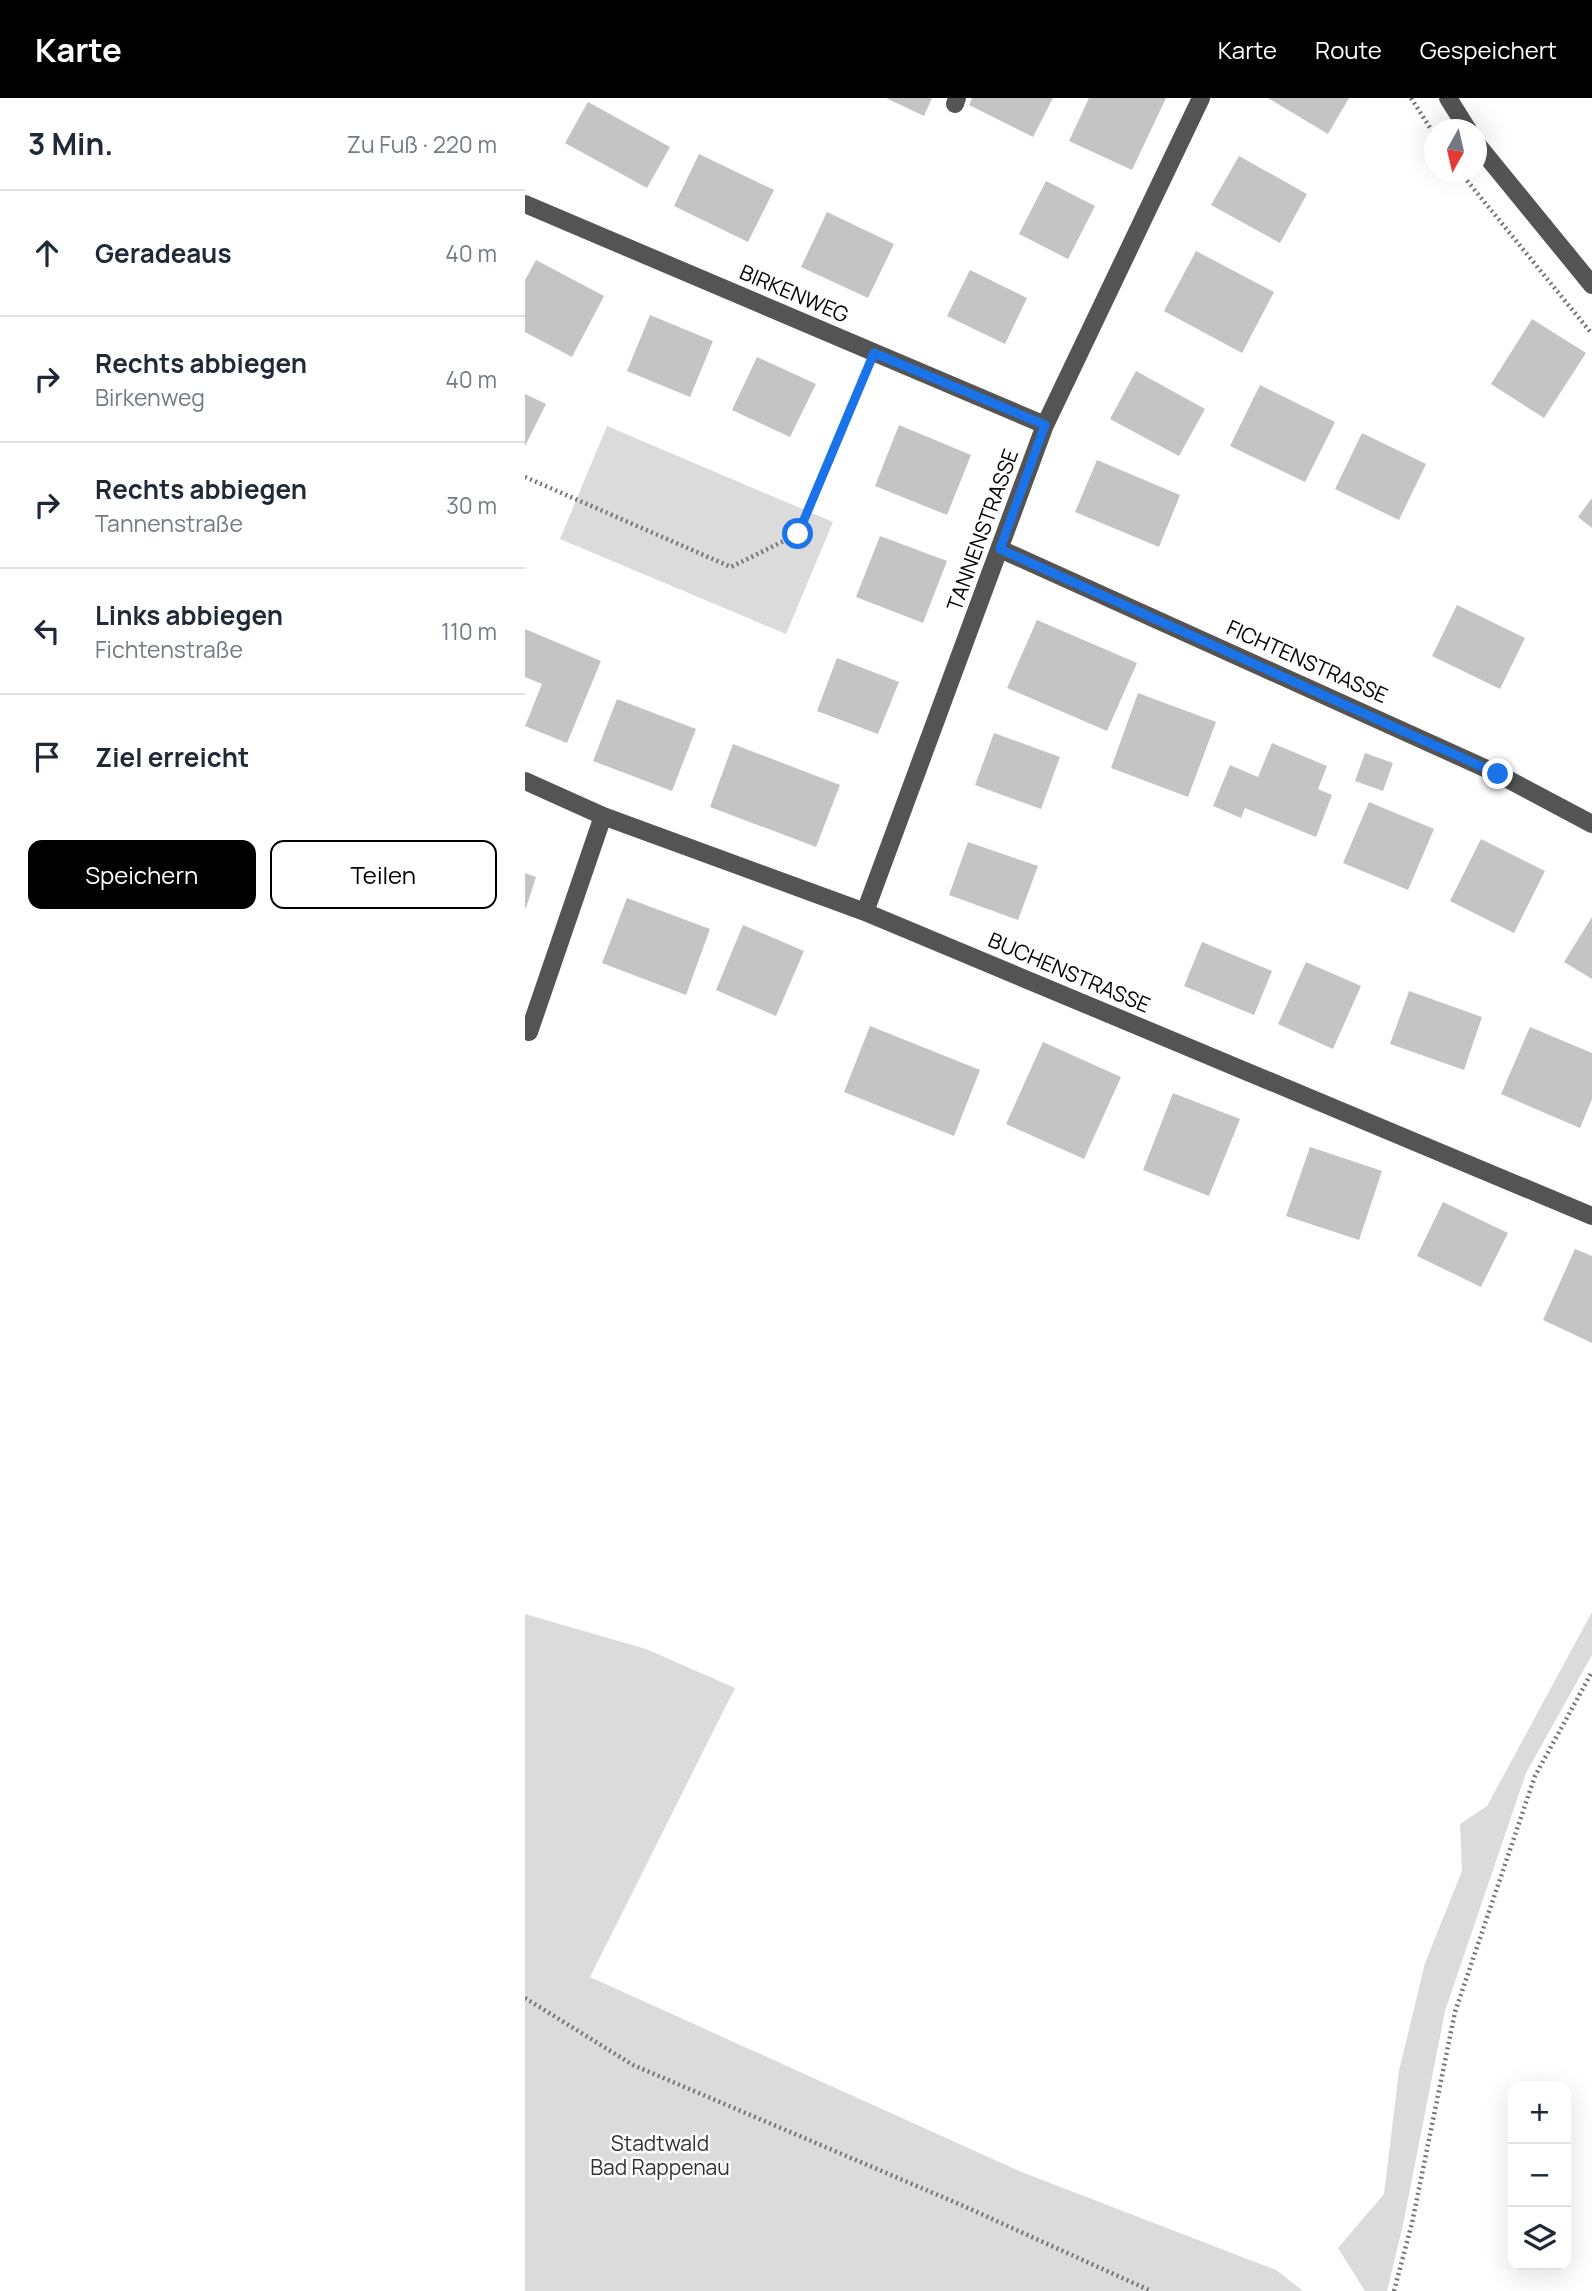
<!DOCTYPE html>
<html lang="de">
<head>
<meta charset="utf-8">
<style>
  :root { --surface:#fff; --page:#f2f2f3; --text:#1f2937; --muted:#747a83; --line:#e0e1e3; --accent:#000 }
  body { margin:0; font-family:Manrope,sans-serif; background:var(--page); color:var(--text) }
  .controls { position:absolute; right:21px; bottom:21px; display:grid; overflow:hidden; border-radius:14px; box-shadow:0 7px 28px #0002 }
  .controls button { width:63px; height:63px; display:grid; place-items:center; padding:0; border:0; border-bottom:2px solid var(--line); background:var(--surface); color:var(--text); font:35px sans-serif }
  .compass { position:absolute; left:899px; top:21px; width:63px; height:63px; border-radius:50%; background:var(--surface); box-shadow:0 7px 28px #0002; rotate:188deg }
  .stop { position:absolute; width:21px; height:21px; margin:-16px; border:5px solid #1a73e8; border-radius:50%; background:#fff }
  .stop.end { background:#1a73e8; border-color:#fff; box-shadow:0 2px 7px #0008 }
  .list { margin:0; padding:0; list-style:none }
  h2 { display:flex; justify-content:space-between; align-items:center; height:91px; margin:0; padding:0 28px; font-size:30px }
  h2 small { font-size:23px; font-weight:400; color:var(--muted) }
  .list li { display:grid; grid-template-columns:46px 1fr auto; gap:21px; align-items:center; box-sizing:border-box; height:126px; padding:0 28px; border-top:2px solid var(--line) }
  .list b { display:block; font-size:26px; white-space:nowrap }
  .list p { margin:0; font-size:23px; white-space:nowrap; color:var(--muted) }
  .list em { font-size:23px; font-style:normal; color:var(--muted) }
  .actions { display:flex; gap:14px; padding:21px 28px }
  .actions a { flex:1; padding:16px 0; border:2px solid var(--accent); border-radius:14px; text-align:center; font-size:24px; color:var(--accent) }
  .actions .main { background:var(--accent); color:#fff }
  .icon { flex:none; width:38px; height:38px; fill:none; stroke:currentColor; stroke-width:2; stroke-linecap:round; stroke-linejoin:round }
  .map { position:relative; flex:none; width:1067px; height:2193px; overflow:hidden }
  header { display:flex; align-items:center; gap:42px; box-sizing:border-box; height:98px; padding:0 35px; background:var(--accent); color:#fff }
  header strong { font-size:33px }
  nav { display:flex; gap:38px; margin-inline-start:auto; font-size:24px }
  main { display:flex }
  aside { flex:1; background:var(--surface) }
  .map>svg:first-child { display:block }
</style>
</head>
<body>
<header>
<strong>Karte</strong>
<nav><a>Karte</a><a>Route</a><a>Gespeichert</a></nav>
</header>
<main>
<aside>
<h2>3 Min.<small>Zu Fuß · 220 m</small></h2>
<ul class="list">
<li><svg class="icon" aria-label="ahead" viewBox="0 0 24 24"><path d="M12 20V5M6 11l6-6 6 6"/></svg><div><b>Geradeaus</b></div><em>40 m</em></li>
<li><svg class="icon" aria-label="right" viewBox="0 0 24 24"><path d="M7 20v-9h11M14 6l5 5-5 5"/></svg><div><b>Rechts abbiegen</b><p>Birkenweg</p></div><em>40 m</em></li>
<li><svg class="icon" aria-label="right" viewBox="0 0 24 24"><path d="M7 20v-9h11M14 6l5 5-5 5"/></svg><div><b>Rechts abbiegen</b><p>Tannenstraße</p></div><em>30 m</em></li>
<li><svg class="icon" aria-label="left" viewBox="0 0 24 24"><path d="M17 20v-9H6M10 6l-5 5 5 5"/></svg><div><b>Links abbiegen</b><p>Fichtenstraße</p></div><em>110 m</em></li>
<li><svg class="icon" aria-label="arrive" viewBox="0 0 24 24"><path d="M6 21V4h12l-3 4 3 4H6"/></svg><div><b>Ziel erreicht</b></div></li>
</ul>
<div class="actions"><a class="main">Speichern</a><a>Teilen</a></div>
</aside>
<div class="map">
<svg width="1067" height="2193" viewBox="0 0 1067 2193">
  <rect width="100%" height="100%" fill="#fff"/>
  <!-- green -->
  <path fill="#dbdbdb" d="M82 328 308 424 261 536 35 441Z
    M1067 1514V1557L1001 1675 920 1913 878 2127 862 2193H840L813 2150 859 2096 874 1973 900 1865 937 1773 935 1726 962 1708Z
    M0 1516 121 1551 210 1590 65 1879 494 2073 751 2172 778 2193H0Z"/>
  <!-- building -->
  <path fill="#c4c4c4" d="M361 0H407L399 18Z
    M447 0H528L508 39 444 7Z
    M564 0H641L607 72 544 43Z
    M743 0H824L803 36Z
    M63 4 145 49 122 90 40 45Z
    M174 56 249 92 223 144 149 108Z
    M714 58 782 96 755 145 686 107Z
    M521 83 570 108 543 161 494 136Z
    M302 114 369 146 343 200 276 169Z
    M671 153 749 194 717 255 639 213Z
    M11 162 79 198 47 259 0 234V182Z
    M445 172 502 200 480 246 422 218Z
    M125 217 188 243 165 299 102 273Z
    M1007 221 1061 255 1019 320 966 286Z
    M232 259 291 286 265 339 207 312Z
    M611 273 680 311 654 358 585 321Z
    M735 287 810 324 780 384 705 348Z
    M0 296 21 306 0 348Z
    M374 327 446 357 422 417 350 388Z
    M837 335 901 366 874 422 810 391Z
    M572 362 655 397 634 449 550 414Z
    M1067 400V430L1053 419Z
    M355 438 422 463 398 525 331 499Z
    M932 507 1000 540 975 591 907 558Z
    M512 522 612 565 582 633 482 590Z
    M0 531 76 563 42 645 0 628 17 586 0 579Z
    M312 560 374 584 353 636 292 613Z
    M613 595 691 624 663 699 586 670Z
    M92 601 171 631 147 693 68 663Z
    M469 635 535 659 516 711 450 687Z
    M747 645 802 668 793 691 807 697 791 739 720 710 716 720 688 708 705 667 733 679Z
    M208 646 315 687 291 749 185 709Z
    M840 655 868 665 858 693 830 683Z
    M844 704 909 731 883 792 818 765Z
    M956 741 1020 773 989 835 925 803Z
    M443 744 513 768 493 822 424 797Z
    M0 775 11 779 1 810H0Z
    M102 800 185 831 161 897 77 865Z
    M1067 819V881L1039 864Z
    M218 827 279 853 251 918 191 892Z
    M677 844 747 873 729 917 659 888Z
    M781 864 836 888 808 951 753 926Z
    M884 893 957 919 939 972 865 946Z
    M345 928 455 972 429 1038 319 994Z
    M1005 929 1067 955V1001L1055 1030 976 996Z
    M518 944 596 979 559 1061 481 1026Z
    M648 995 715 1021 684 1098 618 1072Z
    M785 1049 857 1073 834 1142 761 1118Z
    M918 1104 983 1135 956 1189 892 1158Z
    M1050 1151 1067 1158V1245L1018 1222Z"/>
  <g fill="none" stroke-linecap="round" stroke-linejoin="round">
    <!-- path -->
    <path stroke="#767676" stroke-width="4.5" stroke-dasharray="2 3.5" stroke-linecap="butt" d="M886 0 909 36
      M935 74 1067 236
      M0 379 206 469 273 436 340 278
      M0 1900 108 1967 434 2106 626 2193
      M869 2193 887 2125 930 1914 1010 1678 1067 1574"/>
    <!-- minor -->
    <path stroke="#545454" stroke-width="18" d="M923 0 943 32
      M430 6 432 0
      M951 45 1067 187
      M0 106 520 327
      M475 451 973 676 1067 726
      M0 683 78 718 340 814 1067 1118
      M340 814 520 327 676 0
      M4 934 78 718"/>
  </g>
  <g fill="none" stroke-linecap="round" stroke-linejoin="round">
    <!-- route -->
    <path stroke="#1a73e8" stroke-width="9" d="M273 436 349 255 520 327 475 451 973 676"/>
  </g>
  <g text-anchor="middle" stroke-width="5" stroke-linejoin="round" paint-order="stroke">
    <!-- street labels -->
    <g font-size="21" fill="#000" stroke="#fff">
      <text transform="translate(269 196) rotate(23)" y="7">BIRKENWEG</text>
      <text transform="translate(458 432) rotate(-70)" y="7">TANNENSTRASSE</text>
      <text transform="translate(782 564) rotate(24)" y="7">FICHTENSTRASSE</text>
      <text transform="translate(544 875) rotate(23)" y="7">BUCHENSTRASSE</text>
    </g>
    <!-- park labels -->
    <g font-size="21" fill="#323232" stroke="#fff">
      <text x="135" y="2053">Stadtwald<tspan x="135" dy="24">Bad Rappenau</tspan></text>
    </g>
  </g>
</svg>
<div class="controls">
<button>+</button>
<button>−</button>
<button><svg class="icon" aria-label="layers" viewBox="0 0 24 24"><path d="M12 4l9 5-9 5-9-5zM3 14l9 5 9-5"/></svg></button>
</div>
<svg class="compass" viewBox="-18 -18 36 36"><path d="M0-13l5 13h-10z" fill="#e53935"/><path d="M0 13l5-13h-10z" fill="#747a83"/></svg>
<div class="stop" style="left:273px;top:436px"></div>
<div class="stop end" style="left:973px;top:676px"></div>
</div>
</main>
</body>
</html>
